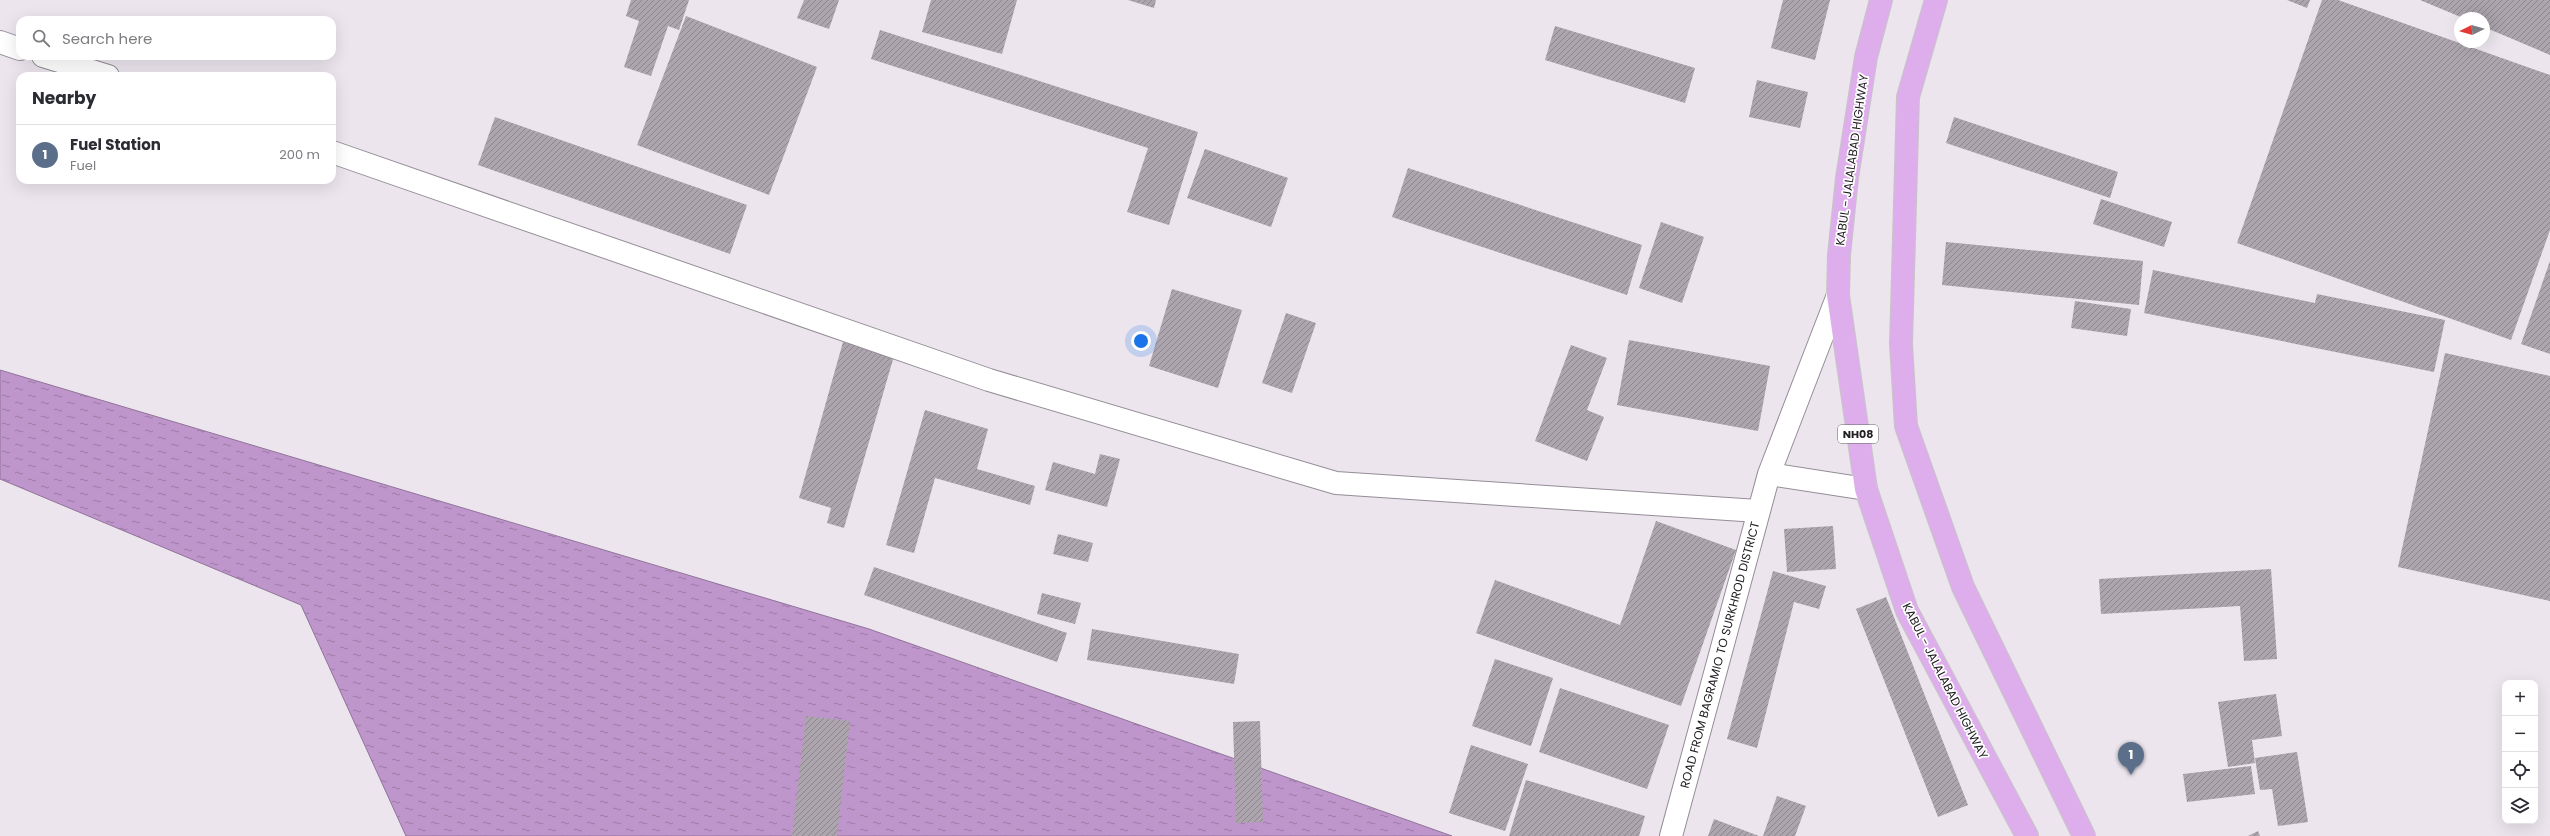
<!DOCTYPE html>
<html lang="en">
<head>
<meta charset="utf-8">
<style>
  :root { --surface:#fff; --page:#f2f2f3; --text:#2b2b33; --muted:#7c7c81; --line:#e1e1e2; --accent:#357a1c }
  body { margin:0; font-family:Poppins,sans-serif; background:var(--page); color:var(--text) }
  .controls { position:absolute; right:12px; bottom:12px; display:grid; overflow:hidden; border-radius:8px; box-shadow:0 4px 16px #0002 }
  .controls button { width:36px; height:36px; display:grid; place-items:center; padding:0; border:0; border-bottom:1px solid var(--line); background:var(--surface); color:var(--text); font:20px sans-serif }
  .compass { position:absolute; left:2454px; top:12px; width:36px; height:36px; border-radius:50%; background:var(--surface); box-shadow:0 4px 16px #0002; rotate:265deg }
  .you { position:absolute; left:1141px; top:341px; width:14px; height:14px; margin:-10px; border:3px solid #fff; border-radius:50%; background:#1a73e8; box-shadow:0 0 0 6px #1a73e833 }
  .badge { display:grid; place-items:center; width:26px; height:26px; border-radius:50%; background:var(--accent); color:#fff; font-size:13px; font-weight:700 }
  .pin { position:absolute; translate:-50% -33px; filter:drop-shadow(0 1px 2px #0008) }
  .pin::after { content:''; position:absolute; top:21px; width:14px; height:12px; background:inherit; clip-path:polygon(0 0,100% 0,50% 100%) }
  .list { margin:0; padding:0; list-style:none }
  h2 { display:flex; justify-content:space-between; align-items:center; height:52px; margin:0; padding:0 16px; font-size:17px }
  h2 small { font-size:13px; font-weight:400; color:var(--muted) }
  .list li { display:grid; grid-template-columns:26px 1fr auto; gap:12px; align-items:center; box-sizing:border-box; height:60px; padding:0 16px; border-top:1px solid var(--line) }
  .list b { display:block; font-size:15px; white-space:nowrap }
  .list p { margin:0; font-size:13px; white-space:nowrap; color:var(--muted) }
  .list em { font-size:13px; font-style:normal; color:var(--muted) }
  .icon { flex:none; width:22px; height:22px; fill:none; stroke:currentColor; stroke-width:2; stroke-linecap:round; stroke-linejoin:round }
  .map { position:relative; flex:none; width:2550px; height:836px; overflow:hidden }
  .search { position:absolute; background:var(--surface); box-shadow:0 4px 16px #0002; left:16px; top:16px; width:320px; height:44px; display:flex; align-items:center; gap:10px; box-sizing:border-box; padding:0 14px; border-radius:12px; color:var(--muted); font-size:15px }
  .panel { position:absolute; background:var(--surface); box-shadow:0 4px 16px #0002; left:16px; top:72px; width:320px; height:112px; border-radius:12px }
  .map>svg:first-child { display:block }
</style>
</head>
<body>
<div class="map">
<svg width="2550" height="836" viewBox="0 0 2550 836">
  <defs>
    <pattern id="water-ripples" width="26" height="14" patternUnits="userSpaceOnUse"><rect width="26" height="14" fill="#bf96cb"/><path d="M2 4q2-2 4 0t4 0M15 11q2-2 4 0t4 0" fill="none" stroke="#9b7aa5"/></pattern>
    <pattern id="building-hatch" width="6" height="6" patternUnits="userSpaceOnUse"><rect width="6" height="6" fill="#aca5ae"/><path d="M-1 1l2-2M0 6l6-6M5 7l2-2" fill="none" stroke="#8c868d"/></pattern>
  </defs>
  <rect width="100%" height="100%" fill="#ece5ee"/>
  <!-- water -->
  <path fill="url(#water-ripples)" stroke="#907399" d="M0 370 869 629 1452 836H406L301 605 0 479Z"/>
  <!-- building -->
  <path fill="url(#building-hatch)" d="M631 0H689L679 30 668 26 651 76 624 67 639 21 626 16Z
    M804 0H839L829 29 797 18Z
    M931 0H1017L1002 54 922 32Z
    M1128 0H1156L1154 8Z
    M1783 0H1830L1815 60 1771 48Z
    M2287 0H2310L2307 8Z
    M2322 0H2338L2550 75V230L2511 340 2237 243Z
    M2420 0H2550V55L2484 27V18H2463Z
    M686 16 817 67 769 195 637 145Z
    M1555 26 1695 68 1685 103 1545 60Z
    M880 30 1198 132 1169 225 1127 212 1148 148 871 59Z
    M1757 80 1808 92 1800 128 1749 117Z
    M495 117 747 205 730 254 478 165Z
    M1954 117 2118 172 2110 198 1946 143Z
    M1205 149 1288 178 1271 227 1187 198Z
    M1408 168 1642 245 1627 295 1392 217Z
    M2101 199 2172 222 2164 247 2093 224Z
    M1661 222 1704 237 1682 303 1639 288Z
    M1946 242 2143 261 2139 305 1942 285Z
    M2550 261V354L2521 344Z
    M2153 270 2315 303 2317 294 2445 320 2434 372 2144 313Z
    M1172 289 1242 310 1218 388 1149 366Z
    M2075 301 2131 309 2127 336 2071 328Z
    M1286 313 1316 323 1292 393 1262 383Z
    M1629 340 1770 366 1758 431 1617 405Z
    M843 342 894 356 844 528 827 523 831 508 799 498Z
    M1571 345 1607 358 1587 410 1604 417 1587 461 1535 441Z
    M2445 353 2550 376V601L2398 567Z
    M925 410 988 429 977 469 1035 486 1030 505 935 478 914 553 886 545Z
    M1100 454 1120 459 1107 507 1045 490 1053 462 1095 474Z
    M1656 521 1736 550 1681 706 1476 633 1495 580 1620 625Z
    M1833 526 1836 569 1787 572 1784 529Z
    M1058 534 1093 543 1088 562 1053 554Z
    M874 567 1067 633 1057 662 864 595Z
    M2271 569 2277 659 2244 661 2240 606 2101 614 2099 579Z
    M1773 571 1826 586 1819 609 1794 602 1757 748 1727 739Z
    M1042 593 1081 603 1075 624 1037 614Z
    M1886 597 1968 805 1938 817 1856 609Z
    M1092 629 1239 654 1234 684 1087 660Z
    M1495 659 1553 678 1531 746 1472 726Z
    M1560 688 1669 725 1647 789 1539 752Z
    M2276 694 2282 736 2252 740 2255 763 2228 767 2218 702Z
    M806 716 850 721 837 836H792Z
    M1260 721 1263 822 1236 823 1233 722Z
    M1471 745 1528 764 1505 831 1449 813Z
    M2297 752 2308 822 2278 826 2272 789 2260 790 2255 758Z
    M2251 766 2255 794 2187 802 2183 774Z
    M1526 780 1645 816 1639 836H1509Z
    M1777 796 1806 806 1795 836H1763Z
    M1714 819 1759 836H1708Z
    M2258 831 2260 836H2248Z"/>
  <g fill="none" stroke-linecap="round" stroke-linejoin="round">
    <!-- minor casing -->
    <g stroke="#948d96" stroke-width="24">
      <path id="minor" d="M0 42 20 49
        M43 56 108 76
        M332 152 989 380 1336 483 1758 511"/>
    </g>
    <!-- tertiary casing -->
    <g stroke="#948d96" stroke-width="24">
      <path id="tertiary" d="M1769 474 1866 489
        M1671 836 1769 474 1838 295"/>
    </g>
    <!-- trunk casing -->
    <g stroke="#c6c5c6" stroke-width="24">
      <path id="trunk" d="M1881 0 1866 57 1847 178 1839 255 1838 295 1866 489 1907 611 2027 836
        M1936 0 1908 97 1901 344 1906 426 1963 587 2084 836"/>
    </g>
    <!-- minor -->
    <use href="#minor" stroke="#fff" stroke-width="22"/>
    <!-- tertiary -->
    <use href="#tertiary" stroke="#fff" stroke-width="22"/>
    <!-- trunk -->
    <use href="#trunk" stroke="#deaeec" stroke-width="22"/>
  </g>
  <g text-anchor="middle" stroke-width="3.5" stroke-linejoin="round" paint-order="stroke">
    <!-- shield labels -->
    <rect fill="#fff" stroke="#656366" stroke-width="1" x="1838" y="425" width="40" height="18" rx="3"/>
    <g font-size="11" font-weight="bold" fill="#232024">
      <text x="1858" y="438">NH08</text>
    </g>
    <!-- street labels -->
    <g font-size="12" fill="#232024" stroke="#fff">
      <text transform="translate(1852 160) rotate(-82)" y="4">KABUL - JALALABAD HIGHWAY</text>
      <text transform="translate(1720 655) rotate(-75)" y="4">ROAD FROM BAGRAMIO TO SURKHROD DISTRICT</text>
      <text transform="translate(1945 681) rotate(63)" y="4">KABUL - JALALABAD HIGHWAY</text>
    </g>
  </g>
</svg>
<div class="controls">
<button>+</button>
<button>−</button>
<button><svg class="icon" aria-label="locate" viewBox="0 0 24 24"><circle cx="12" cy="12" r="6"/><path d="M12 2v4M12 18v4M2 12h4M18 12h4"/></svg></button>
<button><svg class="icon" aria-label="layers" viewBox="0 0 24 24"><path d="M12 4l9 5-9 5-9-5zM3 14l9 5 9-5"/></svg></button>
</div>
<svg class="compass" viewBox="-18 -18 36 36"><path d="M0-13l5 13h-10z" fill="#e53935"/><path d="M0 13l5-13h-10z" fill="#7c7c81"/></svg>
<div class="you"></div>
<div class="pin badge" style="left:2131px;top:775px;background:#5c6f8a">1</div>
<div class="search"><svg class="icon" aria-label="search" viewBox="0 0 24 24"><circle cx="10" cy="10" r="6"/><path d="M15 15l6 6"/></svg>Search here</div>
<section class="panel">
<h2>Nearby<small></small></h2>
<ul class="list">
<li><span class="badge" style="background:#5c6f8a">1</span><div><b>Fuel Station</b><p>Fuel</p></div><em>200 m</em></li>
</ul>
</section>
</div>
</body>
</html>
